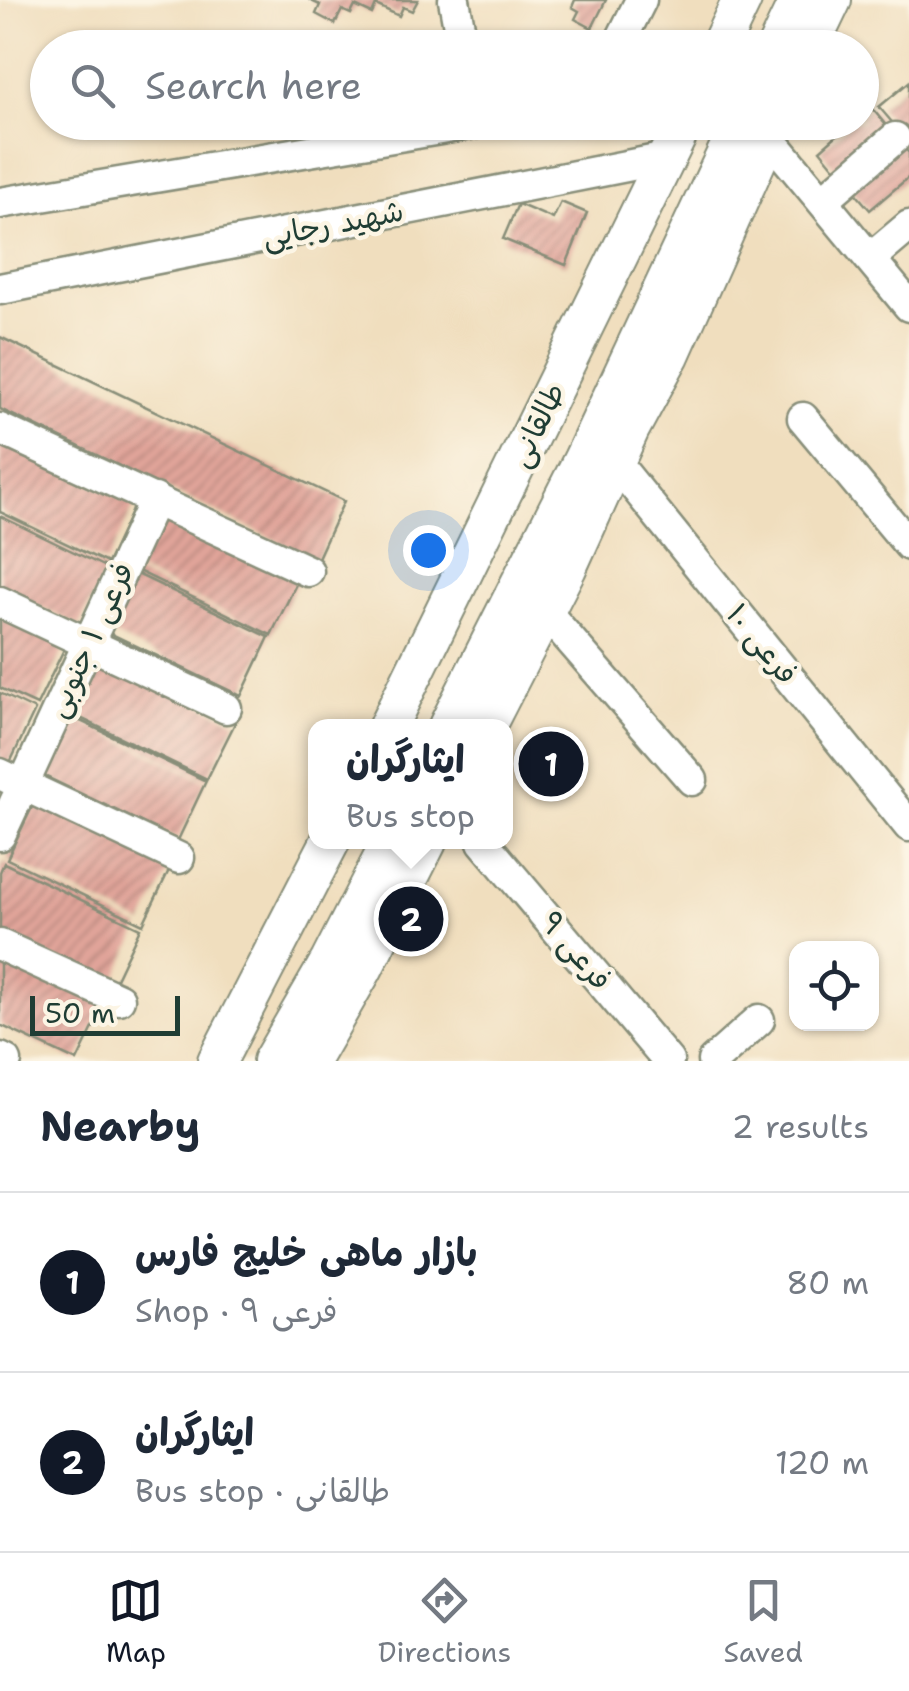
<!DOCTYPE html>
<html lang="en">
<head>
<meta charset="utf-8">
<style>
  :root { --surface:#fff; --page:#f2f2f3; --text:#1f2937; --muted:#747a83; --line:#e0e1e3; --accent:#111827 }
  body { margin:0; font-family:"Shantell Sans","Playpen Sans Arabic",sans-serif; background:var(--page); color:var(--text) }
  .controls { position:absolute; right:30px; bottom:30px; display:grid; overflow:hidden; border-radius:20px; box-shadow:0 2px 8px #0004 }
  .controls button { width:90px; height:90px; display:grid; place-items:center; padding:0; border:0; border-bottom:2px solid var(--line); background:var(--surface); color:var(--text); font:50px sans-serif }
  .scale { position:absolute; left:30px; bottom:25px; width:150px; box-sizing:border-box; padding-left:10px; border:5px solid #1f3d34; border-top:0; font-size:28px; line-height:35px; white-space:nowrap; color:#1f3d34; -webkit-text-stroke:8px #fcf5e5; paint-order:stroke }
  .you { position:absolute; left:428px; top:550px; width:35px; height:35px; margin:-25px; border:8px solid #fff; border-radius:50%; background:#1a73e8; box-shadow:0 0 0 15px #1a73e833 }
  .badge { display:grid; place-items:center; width:65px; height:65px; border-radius:50%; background:var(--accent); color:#fff; font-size:32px; font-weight:700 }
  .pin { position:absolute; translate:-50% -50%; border:5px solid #fff; box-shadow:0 2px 10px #0006 }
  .popup { position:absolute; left:308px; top:719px; width:205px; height:130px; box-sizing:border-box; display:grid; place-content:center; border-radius:20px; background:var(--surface); filter:drop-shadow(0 2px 8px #0005); font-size:32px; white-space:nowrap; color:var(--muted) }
  .popup b { font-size:38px; color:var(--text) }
  .popup::after { content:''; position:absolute; left:50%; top:100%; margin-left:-20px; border:20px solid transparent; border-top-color:var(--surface) }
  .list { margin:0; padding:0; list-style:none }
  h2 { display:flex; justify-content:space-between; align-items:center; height:130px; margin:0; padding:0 40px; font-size:42px }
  h2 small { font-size:32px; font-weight:400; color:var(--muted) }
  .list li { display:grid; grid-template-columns:65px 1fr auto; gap:30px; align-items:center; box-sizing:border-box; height:180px; padding:0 40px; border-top:2px solid var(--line) }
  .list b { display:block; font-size:38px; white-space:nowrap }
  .list p { margin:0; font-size:32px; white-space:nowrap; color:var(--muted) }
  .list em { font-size:32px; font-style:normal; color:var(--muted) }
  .icon { flex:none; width:55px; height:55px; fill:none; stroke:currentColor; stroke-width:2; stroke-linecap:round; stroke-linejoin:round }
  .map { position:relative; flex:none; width:909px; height:1061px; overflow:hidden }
  .search { position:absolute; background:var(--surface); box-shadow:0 2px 8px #0004; left:30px; right:30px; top:30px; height:110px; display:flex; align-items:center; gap:25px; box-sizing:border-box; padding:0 35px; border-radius:55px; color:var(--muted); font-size:38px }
  .sheet { height:490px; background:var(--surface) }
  nav { display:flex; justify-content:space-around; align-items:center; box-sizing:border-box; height:140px; border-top:2px solid var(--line); background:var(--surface); font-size:28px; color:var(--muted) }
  nav a { display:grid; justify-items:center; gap:5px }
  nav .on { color:var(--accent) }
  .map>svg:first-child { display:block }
</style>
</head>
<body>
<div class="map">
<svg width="909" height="1061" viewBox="0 0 909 1061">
  <defs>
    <pattern id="building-hatch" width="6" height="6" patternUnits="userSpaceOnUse" patternTransform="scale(2.5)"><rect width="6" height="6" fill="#e1a49a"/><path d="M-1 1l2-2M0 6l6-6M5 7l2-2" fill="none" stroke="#b6877e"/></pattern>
  </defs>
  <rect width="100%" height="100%" fill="#fcf5e5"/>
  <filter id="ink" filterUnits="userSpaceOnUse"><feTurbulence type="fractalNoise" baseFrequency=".01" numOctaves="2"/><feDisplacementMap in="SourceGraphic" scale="20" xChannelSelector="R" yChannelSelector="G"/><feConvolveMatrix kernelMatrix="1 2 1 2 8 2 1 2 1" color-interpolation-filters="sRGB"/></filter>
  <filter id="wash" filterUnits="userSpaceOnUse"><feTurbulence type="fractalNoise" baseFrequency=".0048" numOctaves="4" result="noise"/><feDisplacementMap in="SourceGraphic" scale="40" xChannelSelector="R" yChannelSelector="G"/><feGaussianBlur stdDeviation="2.25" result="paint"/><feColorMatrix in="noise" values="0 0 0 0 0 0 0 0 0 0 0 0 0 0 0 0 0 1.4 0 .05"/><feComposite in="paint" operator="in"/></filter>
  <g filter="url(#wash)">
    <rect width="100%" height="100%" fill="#f0debe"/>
    <g id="blocks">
      <!-- building -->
      <path fill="url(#building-hatch)" d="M309 0H418L412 11 403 7 399 16 376 5 372 14 355 6 351 14 342 10 335 24 316 14 320 5Z
        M575 0H606L592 28 575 19 579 11 572 7Z
        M909 82V130L903 135 879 107Z
        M871 107 894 135 843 178 820 150 852 122H862V115Z
        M897 139 909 153V177L870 210 846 182Z
        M561 202 587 213 566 265 503 239 518 204 553 219Z
        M0 337 344 501 317 560 0 409Z
        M0 440 135 504 107 563 0 512Z
        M164 512 300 576 271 635 136 570Z
        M0 516 107 568 79 626 0 588Z
        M133 572 269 637 241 696 105 631Z
        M0 616 65 647 37 705 0 688Z
        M99 656 236 721 207 779 72 714Z
        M0 693 35 710 7 769 0 765Z
        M70 716 206 781 178 840 42 775Z
        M35 801 171 866 143 924 7 859Z
        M4 863 140 928 112 987 0 933V872Z
        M0 954 105 1003 77 1061 0 1025Z"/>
    </g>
  </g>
  <g filter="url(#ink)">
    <use href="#blocks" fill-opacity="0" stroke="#888e79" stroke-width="2.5"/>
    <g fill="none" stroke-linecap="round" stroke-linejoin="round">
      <!-- minor casing -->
      <g stroke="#888e79" stroke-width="35">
        <path id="minor" d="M454 0 463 48
          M617 48 641 0
          M768 136 909 306
          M822 201 895 138
          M0 203 482 122
          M870 259 909 226
          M0 289 667 158
          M803 418 909 545
          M0 429 308 571
          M615 462 909 826
          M0 602 226 708
          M545 611 692 780
          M0 774 179 858
          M0 835 155 499
          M483 842 668 1061
          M0 945 119 999
          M0 1058 6 1061
          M713 1061 759 1020"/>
      </g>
      <!-- major casing -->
      <g stroke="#888e79" stroke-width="42">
        <path id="major" d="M719 48 742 0
          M776 48 799 0
          M809 48 832 0
          M388 726 684 122
          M448 726 583 459 741 122
          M486 726 567 568 630 429 670 355 774 122
          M217 1061 330 842
          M272 1061 330 961 391 842
          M310 1061 363 969 427 842"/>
      </g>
      <!-- minor -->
      <use href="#minor" stroke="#fff" stroke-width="30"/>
      <!-- major -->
      <use href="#major" stroke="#fff" stroke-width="38"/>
    </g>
  </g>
  <g text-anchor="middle" stroke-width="9" stroke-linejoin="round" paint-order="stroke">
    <!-- street labels -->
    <g font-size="30" fill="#1f3d34" stroke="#fcf5e5">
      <text transform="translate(333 224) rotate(-11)" y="10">شهید رجایی</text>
      <text transform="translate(537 425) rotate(-64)" y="10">طالقانی</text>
      <text transform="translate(90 640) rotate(-65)" y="10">فرعی ۱ جنوبی</text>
      <text transform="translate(762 644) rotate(51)" y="10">فرعی ۱۰</text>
      <text transform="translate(576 951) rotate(50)" y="10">فرعی ۹</text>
    </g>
  </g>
</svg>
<div class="controls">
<button><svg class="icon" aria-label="locate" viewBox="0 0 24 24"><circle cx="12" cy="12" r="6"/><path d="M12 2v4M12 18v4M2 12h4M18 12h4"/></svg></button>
</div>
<div class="scale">50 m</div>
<div class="you"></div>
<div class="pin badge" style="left:551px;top:764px">1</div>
<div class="pin badge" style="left:411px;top:919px">2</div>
<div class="popup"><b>ایثارگران</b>Bus stop</div>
<div class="search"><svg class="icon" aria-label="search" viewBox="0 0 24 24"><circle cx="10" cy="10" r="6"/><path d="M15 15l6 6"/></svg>Search here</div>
</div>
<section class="sheet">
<h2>Nearby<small>2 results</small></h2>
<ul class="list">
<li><span class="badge">1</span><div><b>بازار ماهی خلیج فارس</b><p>Shop · فرعی ۹</p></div><em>80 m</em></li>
<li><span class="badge">2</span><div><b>ایثارگران</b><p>Bus stop · طالقانی</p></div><em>120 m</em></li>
</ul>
</section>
<nav>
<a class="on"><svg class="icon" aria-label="map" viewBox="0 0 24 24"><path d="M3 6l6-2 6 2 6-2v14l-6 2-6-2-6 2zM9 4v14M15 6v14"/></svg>Map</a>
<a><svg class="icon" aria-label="directions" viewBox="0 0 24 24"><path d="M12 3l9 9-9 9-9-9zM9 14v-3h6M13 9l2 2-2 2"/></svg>Directions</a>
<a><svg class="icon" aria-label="saved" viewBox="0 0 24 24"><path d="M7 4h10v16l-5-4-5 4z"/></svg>Saved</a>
</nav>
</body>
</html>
